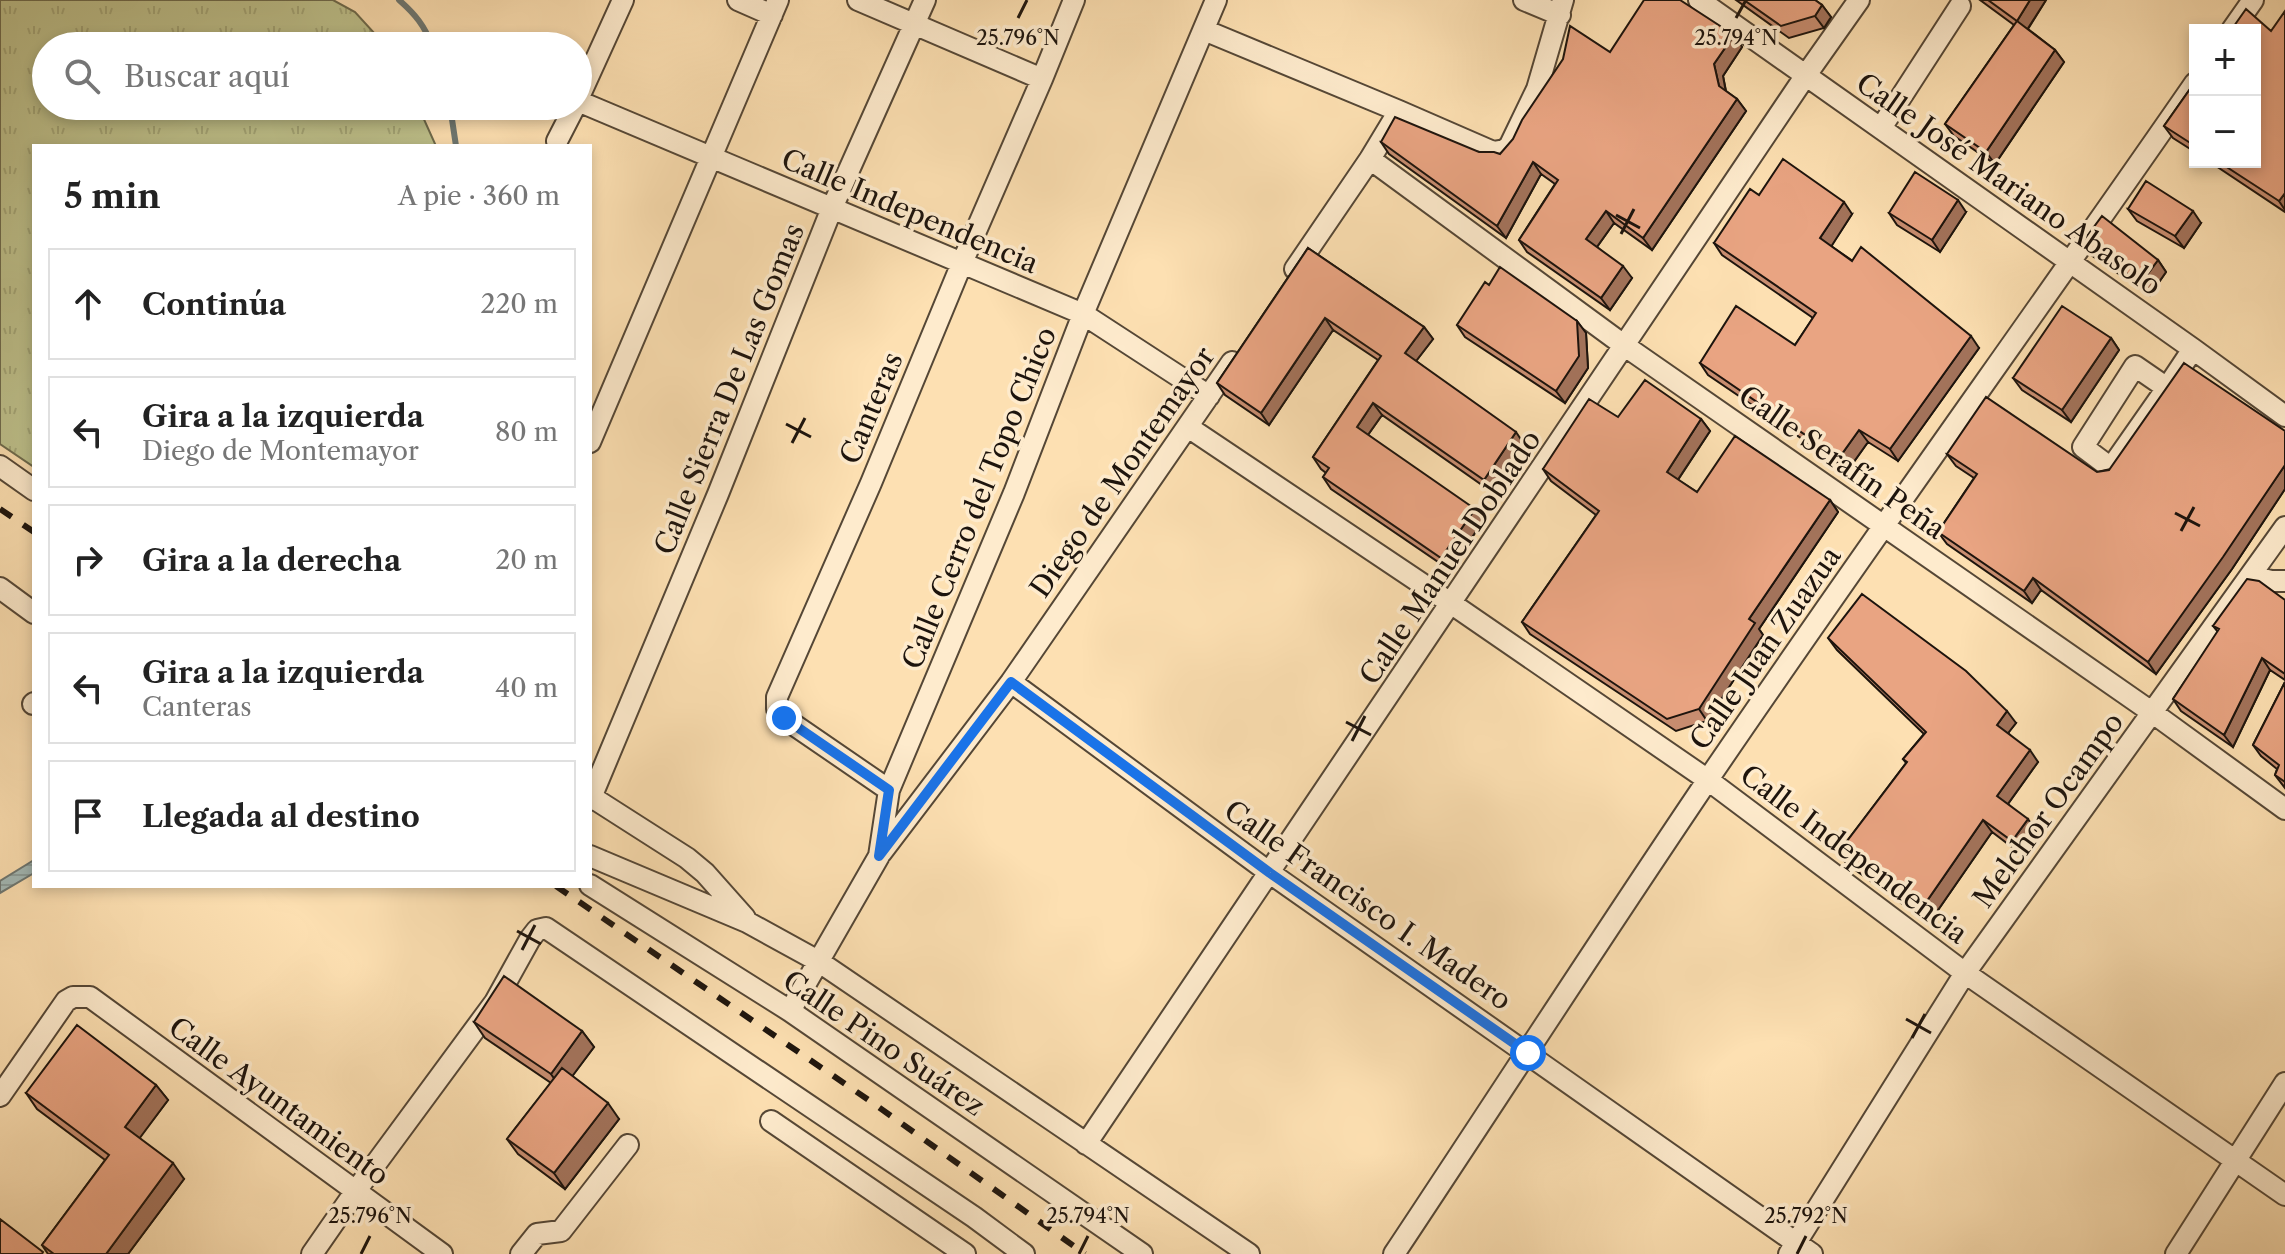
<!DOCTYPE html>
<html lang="es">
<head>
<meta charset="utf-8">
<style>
  :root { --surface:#fff; --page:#f2f2f2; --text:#222; --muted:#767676; --line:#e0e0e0 }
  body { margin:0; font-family:"Libre Caslon Text",serif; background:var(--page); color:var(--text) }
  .controls { position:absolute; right:24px; top:24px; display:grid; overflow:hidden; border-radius:0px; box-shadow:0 4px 12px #0003 }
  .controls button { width:72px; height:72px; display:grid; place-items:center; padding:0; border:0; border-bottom:2px solid var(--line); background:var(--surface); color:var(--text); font:40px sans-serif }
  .stop { position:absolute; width:24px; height:24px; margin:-18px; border:6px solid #1a73e8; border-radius:50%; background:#fff }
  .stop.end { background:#1a73e8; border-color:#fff; box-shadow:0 2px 8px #0008 }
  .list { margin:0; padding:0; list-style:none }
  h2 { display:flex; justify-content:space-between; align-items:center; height:104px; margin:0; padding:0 32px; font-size:34px }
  h2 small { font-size:26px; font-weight:400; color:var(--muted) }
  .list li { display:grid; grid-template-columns:52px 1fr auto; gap:24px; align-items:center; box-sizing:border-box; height:112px; margin:0 16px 16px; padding:0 16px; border:2px solid var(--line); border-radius:0px }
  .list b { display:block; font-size:30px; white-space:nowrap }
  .list p { margin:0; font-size:26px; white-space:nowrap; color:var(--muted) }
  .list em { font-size:26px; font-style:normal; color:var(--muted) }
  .icon { flex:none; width:44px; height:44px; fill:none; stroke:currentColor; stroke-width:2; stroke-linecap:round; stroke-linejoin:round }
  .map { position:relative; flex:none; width:2285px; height:1254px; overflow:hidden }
  .search { position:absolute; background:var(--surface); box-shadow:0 4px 12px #0003; left:32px; top:32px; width:560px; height:88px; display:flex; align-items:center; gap:20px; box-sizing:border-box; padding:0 28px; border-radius:44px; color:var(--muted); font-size:30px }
  .panel { position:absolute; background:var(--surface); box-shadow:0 4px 12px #0003; left:32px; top:144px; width:560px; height:744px; border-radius:0px }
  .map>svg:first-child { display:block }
</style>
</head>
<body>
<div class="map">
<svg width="2285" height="1254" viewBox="0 0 2285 1254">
  <defs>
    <pattern id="grass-tufts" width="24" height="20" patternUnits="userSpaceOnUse" patternTransform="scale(2)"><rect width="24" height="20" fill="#bec28d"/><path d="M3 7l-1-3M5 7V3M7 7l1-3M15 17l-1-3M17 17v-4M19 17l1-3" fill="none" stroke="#a3a678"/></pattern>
    <pattern id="water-rules" width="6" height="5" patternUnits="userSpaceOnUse" patternTransform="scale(2)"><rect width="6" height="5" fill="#a4bab7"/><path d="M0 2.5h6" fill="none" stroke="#8d9f9c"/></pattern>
  </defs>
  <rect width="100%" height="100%" fill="#fde0b2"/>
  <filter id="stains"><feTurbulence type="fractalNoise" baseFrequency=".0025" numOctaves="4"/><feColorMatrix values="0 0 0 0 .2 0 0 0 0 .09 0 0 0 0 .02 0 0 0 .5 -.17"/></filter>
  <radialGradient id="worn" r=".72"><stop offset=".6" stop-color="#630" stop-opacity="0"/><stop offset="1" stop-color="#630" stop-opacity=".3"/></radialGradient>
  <!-- grass -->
  <path fill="url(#grass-tufts)" stroke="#6e6b4d" stroke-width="2" d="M0 0H333L355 12 386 46H46V106H418L436 146H34V467L0 444Z"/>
  <!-- water -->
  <path fill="url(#water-rules)" stroke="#6e7873" stroke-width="2" d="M34 860V873L0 893V881Z"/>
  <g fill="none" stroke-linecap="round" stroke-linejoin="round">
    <!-- stream -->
    <path stroke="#6e7873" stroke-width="6" d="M399 0C415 14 425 26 432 46
      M450 106 456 146"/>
    <!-- minor casing -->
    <g stroke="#554736" stroke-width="24">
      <path id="minor" d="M738 0 772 15
        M858 0 1042 79
        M1524 0 1560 15
        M1699 0 2193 349 2285 416
        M1204 30 1399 111 1493 152 1505 150 1510 145 1537 89 1563 0
        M2232 30 2253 0
        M578 99 623 0
        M578 101 1083 314 1209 396
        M1881 128 1960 6
        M557 141 575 106
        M1370 159 1625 346 2153 713 2285 809
        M1295 269 1370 159 1399 111
        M2167 388 2135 366 2083 447 2111 468 2167 388 2193 349
        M1188 427 1452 604 1708 780 1965 973 2285 1195
        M590 442 778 0
        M0 466 34 490
        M2251 576 2271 581H2285
        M0 588 34 613
        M1011 682 1270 873 1812 1254
        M33 704 34 703
        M889 790 784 718 777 709V697L871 483 962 263 1042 79 1074 0
        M590 796 687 858 705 873 745 918
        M590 800 718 494 832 208 925 0
        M881 853 1011 682 1232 362
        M590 856 747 922 818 961 1249 1254
        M590 885 790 1011 1142 1254
        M790 1011 879 856 889 790 1014 493 1083 314 1216 0
        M0 1096 66 1001 73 997H90L442 1254
        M771 1121 965 1254
        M1086 1144 1806 75 1859 0
        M312 1254 355 1192 495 1002 530 939 537 930 546 928 974 1217 1024 1254
        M521 1254 537 1234 561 1231 628 1145
        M1394 1254C1499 1096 1602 936 1709 778 1868 544 2034 316 2195 83
        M1789 1254 1965 973 2285 527
        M2176 1254 2285 1083"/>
    </g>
    <!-- minor -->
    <use href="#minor" stroke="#feebcd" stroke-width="20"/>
    <!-- rail -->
    <path stroke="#1d140d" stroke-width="6" stroke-dasharray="14 14" stroke-linecap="butt" d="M0 509 34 532
      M556 886 870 1101 1085 1254"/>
  </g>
  <!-- wall -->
  <path fill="#c88d70" stroke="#1d140d" stroke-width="2" d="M1736 0H1815L1822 5 1831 17 1824 28 1789 38Z
    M1980 0H2046L2028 29 2055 50 2064 62 1995 164 1954 136 1945 124 2014 25Z
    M2285 11V212L2210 162H2255Z
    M1734 35 1742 47 1723 76 1726 91 1737 99 1746 111 1652 250 1614 223 1597 247 1632 278 1610 310 1527 252 1519 240 1555 184 1541 174 1506 238 1389 154 1381 142 1500 154 1610 52Z
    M2195 82V152L2173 138 2164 126Z
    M2128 209 2201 223 2184 248 2137 221Z
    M1966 212 1940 252 1897 225 1889 213Z
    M1852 214 1831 246 1979 348 1898 461 1868 442 1848 470 1708 375 1700 363 1795 345 1813 318 1722 255 1714 243Z
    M2082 243 2158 260 2166 272 2150 295 2091 255Z
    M1308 248 1424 327 1433 339 1416 361 1524 444 1492 492 1382 415 1368 435 1483 521 1450 570 1331 489 1323 477 1326 473 1321 469 1313 457 1378 360 1333 330 1269 425 1225 395 1217 383Z
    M1489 285 1577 321 1586 333 1588 368 1565 403 1465 337 1457 325Z
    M2111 338 2119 350 2071 422 2022 390 2013 378Z
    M1618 417 1701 419 1710 431 1678 480 1697 492 1830 500 1838 512 1759 629 1763 635 1707 721 1676 731 1530 634 1522 622 1596 515 1551 481 1543 469Z
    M2285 431V489L2232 569 2156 674 2041 590 2032 603 1947 544 1938 532 1974 478 1956 466 1947 454 2097 472Z
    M2285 600V680L2270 670 2233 747 2181 711 2173 699 2218 632 2213 626Z
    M1828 638 2016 723 2008 733 2038 762 2008 804 2036 831 2020 853 1992 832 1929 923 1847 864 1838 853 1906 763 1903 759 1924 734 1837 650Z
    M2285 682V788L2275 775 2277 769 2261 756 2253 745Z
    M474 1022 582 1031 594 1047 572 1076 619 1119 565 1189 518 1154 507 1139 551 1083 485 1038Z
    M156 1085 168 1100 139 1138 184 1179 128 1254H48L42 1245 105 1160 37 1109 26 1093Z"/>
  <!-- shaded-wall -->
  <path fill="#a3735b" stroke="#1d140d" stroke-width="2" d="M2030 0H2046L2025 33 2017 21Z
    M1822 5 1831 17 1824 28 1815 16Z
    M1734 35 1742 47 1723 76 1727 98 1719 86 1714 64Z
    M2055 50 2064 62 1995 164 1986 152Z
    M1737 99 1746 111 1652 250 1643 238Z
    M1533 162 1541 174 1506 238 1497 226Z
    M2285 193V210L2279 201Z
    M1958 200 1966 212 1940 252 1932 240Z
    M1844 202 1852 214 1829 250 1820 238Z
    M1606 211 1614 223 1594 251 1586 239Z
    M2193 211 2201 223 2184 248 2175 236Z
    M2158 260 2166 272 2150 295 2141 283Z
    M1623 266 1632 278 1610 310 1601 298Z
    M1325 318 1333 330 1269 425 1261 413Z
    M1577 321 1586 333 1588 368 1565 403 1556 391Z
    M1424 327 1433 339 1413 365 1405 353Z
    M1971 336 1979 348 1898 461 1890 449Z
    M2111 338 2119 350 2071 422 2062 410Z
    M1373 403 1382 415 1365 439 1357 427Z
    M1701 419 1710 431 1675 484 1667 472Z
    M1859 430 1868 442 1848 470 1839 458Z
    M1516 432 1524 444 1492 492 1484 480Z
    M2285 465V489L2232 569 2156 674 2148 662Z
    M1830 500 1838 512 1759 629 1763 635 1707 721 1699 709 1749 619Z
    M1475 509 1483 521 1450 570 1441 558Z
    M2033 578 2041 590 2032 603 2024 591Z
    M2262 658 2270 670 2233 747 2224 735Z
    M2007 711 2016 723 2005 737 1997 725Z
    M2030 750 2038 762 2005 808 1997 796Z
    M2028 819 2036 831 2020 853 2012 841Z
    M1983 820 1992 832 1929 923 1920 911Z
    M582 1031 594 1047 562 1090 551 1074Z
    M156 1085 168 1100 136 1143 125 1127Z
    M608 1103 619 1119 565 1189 554 1173Z
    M173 1163 184 1179 128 1254H106Z"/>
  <!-- building -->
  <path fill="#e9a482" stroke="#1d140d" stroke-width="2" d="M1644 0H1680L1734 35 1714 64 1719 86 1737 99 1643 238 1606 211 1586 239 1623 266 1601 298 1519 240 1558 180 1533 162 1497 226 1381 142 1395 117 1479 152H1494L1500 154 1513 139 1522 120 1563 59 1570 26 1610 52Z
    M1744 0H1815L1822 5 1815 16 1781 26Z
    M1988 0H2030L2017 21Z
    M2246 9 2271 31 2285 11V193L2279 201 2219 162H2255V30H2225L2234 26Z
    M2017 21 2055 50 1986 152 1945 124Z
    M2195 82V146L2164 126Z
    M1783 159 1844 202 1820 238 1852 261 1861 247 1971 336 1890 449 1859 430 1839 458 1700 363 1736 306 1795 345 1816 313 1714 243 1750 189 1759 195Z
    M1915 172 1958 200 1932 240 1889 213Z
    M2146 181 2193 211 2175 236 2128 209Z
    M2102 216 2158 260 2141 283 2082 243Z
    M1308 248 1424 327 1405 353 1516 432 1484 480 1373 403 1357 427 1475 509 1441 558 1323 477 1329 468 1313 457 1381 356 1325 318 1261 413 1217 383Z
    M1500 267 1577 321 1579 356 1556 391 1457 325 1485 282 1489 285Z
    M2062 306 2111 338 2062 410 2013 378Z
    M2184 363 2285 431V465L2223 557 2148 662 2033 578 2024 591 1938 532 1977 474 1947 454 1986 397 2097 472 2109 470Z
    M1645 380 1701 419 1667 472 1697 492 1735 436 1830 500 1749 619 1755 623 1699 709 1667 719 1522 622 1599 511 1543 469 1589 399 1618 417Z
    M2247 579 2259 581 2285 600V674L2262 658 2224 735 2173 699 2219 629 2213 626Z
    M1862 594 1966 671 2007 711 1997 725 2030 750 1997 796 2028 819 2012 841 1983 820 1920 911 1838 853 1907 762 1903 759 1926 732 1828 638Z
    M2285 682V782L2275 775 2279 765 2253 745Z
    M504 976 582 1031 551 1074 474 1022Z
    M77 1025 156 1085 125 1127 173 1163 106 1254H54L42 1245 109 1155 26 1093Z
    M562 1068 608 1103 554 1173 507 1139Z
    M0 1219 43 1252 42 1254H0Z"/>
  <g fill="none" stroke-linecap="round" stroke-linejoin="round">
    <!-- route -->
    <path stroke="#1a73e8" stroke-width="10" d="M784 718 889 790 879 856 1011 682 1270 873 1528 1053"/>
  </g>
  <!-- ticks -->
  <path fill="none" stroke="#1d140d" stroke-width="3" d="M1018 18 1027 0M1736 18 1746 0M1616 215 1640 228M1621 234 1634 209M786 424 811 437M792 443 805 418M2175 513 2200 526M2181 531 2194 507M1346 722 1371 735M1352 741 1365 716M517 931 541 944M522 950 535 925M1906 1019 1931 1033M1912 1038 1925 1014M361 1254 370 1236M1079 1254 1088 1236M1797 1254 1806 1236"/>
  <g text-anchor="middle" stroke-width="7" stroke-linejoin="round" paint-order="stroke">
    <!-- street labels -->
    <g font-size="28" fill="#1d140d" stroke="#feebcd">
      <text transform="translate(2009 184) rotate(35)" y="10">Calle José Mariano Abasolo</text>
      <text transform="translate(910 211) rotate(23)" y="10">Calle Independencia</text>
      <text transform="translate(729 389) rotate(-68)" y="10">Calle Sierra De Las Gomas</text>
      <text transform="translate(871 408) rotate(-67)" y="10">Canteras</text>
      <text transform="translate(1842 462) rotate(35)" y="10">Calle Serafín Peña</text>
      <text transform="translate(1122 472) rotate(-55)" y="10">Diego de Montemayor</text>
      <text transform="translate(979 498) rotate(-68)" y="10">Calle Cerro del Topo Chico</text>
      <text transform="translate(1450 557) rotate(-56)" y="10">Calle Manuel Doblado</text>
      <text transform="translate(1765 648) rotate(-55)" y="10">Calle Juan Zuazua</text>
      <text transform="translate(2048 810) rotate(-54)" y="10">Melchor Ocampo</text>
      <text transform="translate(1854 854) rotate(37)" y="10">Calle Independencia</text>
      <text transform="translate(1368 905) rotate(35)" y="10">Calle Francisco I. Madero</text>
      <text transform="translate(884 1043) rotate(34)" y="10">Calle Pino Suárez</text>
      <text transform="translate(279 1101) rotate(36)" y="10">Calle Ayuntamiento</text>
    </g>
  </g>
  <g font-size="20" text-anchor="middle" fill="#1d140d" stroke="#feebcd" stroke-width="7" stroke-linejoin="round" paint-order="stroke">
    <text x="1018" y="45">25.796°N</text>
    <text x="1736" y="45">25.794°N</text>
    <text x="370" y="1223">25.796°N</text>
    <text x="1088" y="1223">25.794°N</text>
    <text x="1806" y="1223">25.792°N</text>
  </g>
  <rect width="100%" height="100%" filter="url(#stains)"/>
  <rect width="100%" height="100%" fill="url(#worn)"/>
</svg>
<div class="controls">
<button>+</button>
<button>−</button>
</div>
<div class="stop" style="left:1528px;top:1053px"></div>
<div class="stop end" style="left:784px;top:718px"></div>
<div class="search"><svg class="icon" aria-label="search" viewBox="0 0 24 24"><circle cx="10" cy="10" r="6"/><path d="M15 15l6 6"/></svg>Buscar aquí</div>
<section class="panel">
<h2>5 min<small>A pie · 360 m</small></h2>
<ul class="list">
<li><svg class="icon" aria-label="ahead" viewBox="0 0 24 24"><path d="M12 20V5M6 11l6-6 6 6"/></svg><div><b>Continúa</b></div><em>220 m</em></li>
<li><svg class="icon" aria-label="left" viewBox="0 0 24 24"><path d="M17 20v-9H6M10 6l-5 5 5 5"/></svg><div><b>Gira a la izquierda</b><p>Diego de Montemayor</p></div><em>80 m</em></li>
<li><svg class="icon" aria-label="right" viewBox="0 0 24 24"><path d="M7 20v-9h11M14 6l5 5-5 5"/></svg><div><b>Gira a la derecha</b></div><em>20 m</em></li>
<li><svg class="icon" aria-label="left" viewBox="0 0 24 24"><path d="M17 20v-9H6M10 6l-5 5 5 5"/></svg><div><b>Gira a la izquierda</b><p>Canteras</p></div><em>40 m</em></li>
<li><svg class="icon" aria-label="arrive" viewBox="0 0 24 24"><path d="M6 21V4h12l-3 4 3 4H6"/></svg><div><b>Llegada al destino</b></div></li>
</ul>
</section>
</div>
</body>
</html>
